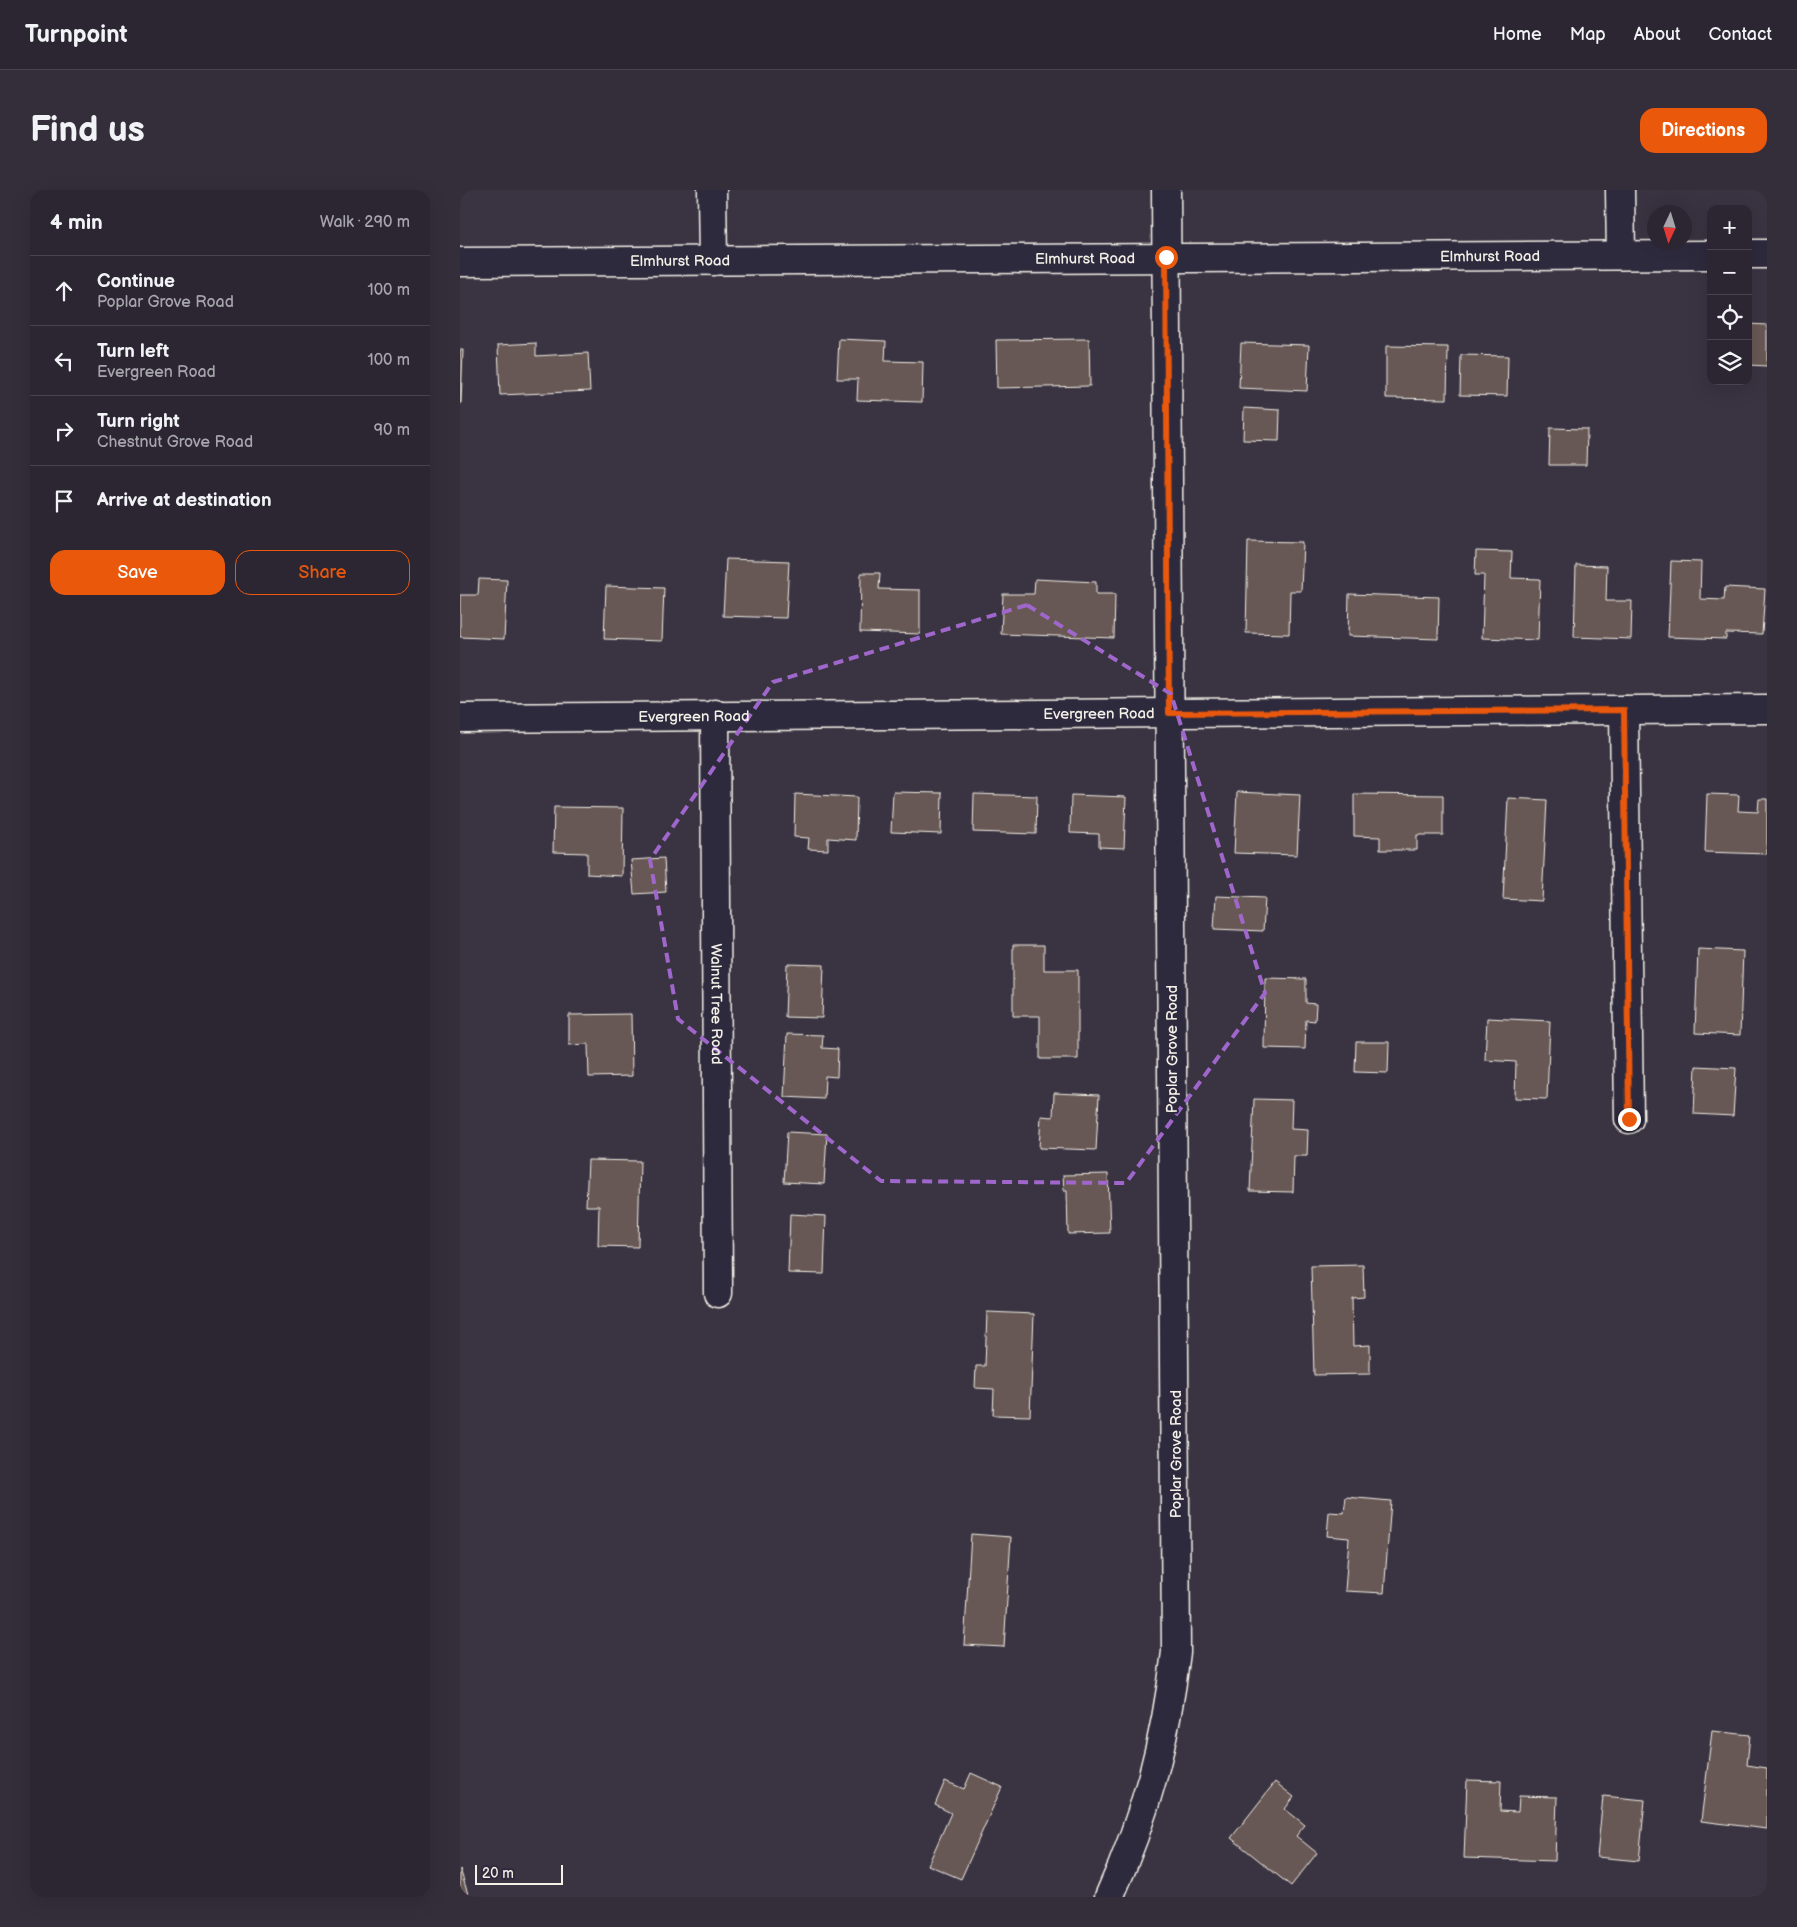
<!DOCTYPE html>
<html lang="en">
<head>
<meta charset="utf-8">
<style>
  :root { --surface:#2c2632; --page:#342e3a; --text:#f1f3f6; --muted:#a6a5ac; --line:#48434d; --accent:#ea580c }
  body { margin:0; font-family:"Balsamiq Sans",sans-serif; background:var(--page); color:var(--text) }
  .controls { position:absolute; right:15px; top:15px; display:grid; overflow:hidden; border-radius:10px; box-shadow:0 5px 20px #0002 }
  .controls button { width:45px; height:45px; display:grid; place-items:center; padding:0; border:0; border-bottom:1px solid var(--line); background:var(--surface); color:var(--text); font:25px sans-serif }
  .compass { position:absolute; left:1187px; top:15px; width:45px; height:45px; border-radius:50%; background:var(--surface); box-shadow:0 5px 20px #0002; rotate:184deg }
  .scale { position:absolute; left:15px; bottom:12px; width:88px; box-sizing:border-box; padding-left:5px; border:2px solid #f4f1e8; border-top:0; font-size:14px; line-height:18px; white-space:nowrap; color:#f4f1e8; -webkit-text-stroke:4px #2f2a3d; paint-order:stroke }
  .stop { position:absolute; width:15px; height:15px; margin:-11px; border:4px solid #ea580c; border-radius:50%; background:#fff }
  .stop.end { background:#ea580c; border-color:#fff; box-shadow:0 1px 5px #0008 }
  .list { margin:0; padding:0; list-style:none }
  h2 { display:flex; justify-content:space-between; align-items:center; height:65px; margin:0; padding:0 20px; font-size:21px }
  h2 small { font-size:16px; font-weight:400; color:var(--muted) }
  .list li { display:grid; grid-template-columns:32px 1fr auto; gap:15px; align-items:center; box-sizing:border-box; height:70px; padding:0 20px; border-top:1px solid var(--line) }
  .list b { display:block; font-size:19px; white-space:nowrap }
  .list p { margin:0; font-size:16px; white-space:nowrap; color:var(--muted) }
  .list em { font-size:16px; font-style:normal; color:var(--muted) }
  .actions { display:flex; gap:10px; padding:15px 20px }
  .actions a { flex:1; padding:11px 0; border:1px solid var(--accent); border-radius:15px; text-align:center; font-size:18px; color:var(--accent) }
  .actions .main { background:var(--accent); color:#fff }
  .icon { flex:none; width:28px; height:28px; fill:none; stroke:currentColor; stroke-width:2; stroke-linecap:round; stroke-linejoin:round }
  .map { position:relative; flex:none; width:1307px; height:1707px; overflow:hidden; border-radius:15px }
  header { display:flex; align-items:center; gap:30px; box-sizing:border-box; height:70px; padding:0 25px; background:var(--surface); border-bottom:1px solid var(--line) }
  header strong { font-size:24px }
  nav { display:flex; gap:28px; margin-inline-start:auto; font-size:18px }
  .intro { display:flex; align-items:center; justify-content:space-between; box-sizing:border-box; height:120px; padding:0 30px }
  h1 { margin:0; font-size:35px }
  .button { padding:12px 22px; border-radius:15px; background:var(--accent); color:#fff; font-size:18px; font-weight:700 }
  main { display:flex; gap:30px; padding:0 30px }
  aside { flex:1; background:var(--surface); border-radius:15px; box-shadow:0 5px 20px #0002 }
  .map>svg:first-child { display:block }
</style>
</head>
<body>
<header>
<strong>Turnpoint</strong>
<nav><a>Home</a><a>Map</a><a>About</a><a>Contact</a></nav>
</header>
<div class="intro"><h1>Find us</h1><a class="button">Directions</a></div>
<main>
<aside>
<h2>4 min<small>Walk · 290 m</small></h2>
<ul class="list">
<li><svg class="icon" aria-label="ahead" viewBox="0 0 24 24"><path d="M12 20V5M6 11l6-6 6 6"/></svg><div><b>Continue</b><p>Poplar Grove Road</p></div><em>100 m</em></li>
<li><svg class="icon" aria-label="left" viewBox="0 0 24 24"><path d="M17 20v-9H6M10 6l-5 5 5 5"/></svg><div><b>Turn left</b><p>Evergreen Road</p></div><em>100 m</em></li>
<li><svg class="icon" aria-label="right" viewBox="0 0 24 24"><path d="M7 20v-9h11M14 6l5 5-5 5"/></svg><div><b>Turn right</b><p>Chestnut Grove Road</p></div><em>90 m</em></li>
<li><svg class="icon" aria-label="arrive" viewBox="0 0 24 24"><path d="M6 21V4h12l-3 4 3 4H6"/></svg><div><b>Arrive at destination</b></div></li>
</ul>
<div class="actions"><a class="main">Save</a><a>Share</a></div>
</aside>
<div class="map">
<svg width="1307" height="1707" viewBox="0 0 1307 1707">
  <rect width="100%" height="100%" fill="#3a3342"/>
  <filter id="ink" filterUnits="userSpaceOnUse"><feTurbulence type="fractalNoise" baseFrequency=".02" numOctaves="2"/><feDisplacementMap in="SourceGraphic" scale="10" xChannelSelector="R" yChannelSelector="G"/><feConvolveMatrix kernelMatrix="1 2 1 2 8 2 1 2 1" color-interpolation-filters="sRGB"/></filter>
  <g filter="url(#ink)">
    <!-- building -->
    <path fill="#675955" stroke="#f4f1e8" d="M1288 134 1307 135V176L1288 175Z
      M379 149 426 151 425 171 463 172 462 212 397 210 398 189H377Z
      M629 149 630 196 537 198 536 150Z
      M76 153V166L128 163 130 201 40 205 38 155Z
      M781 153 849 155 847 201 779 198Z
      M926 156 988 157 987 209 926 208Z
      M0 160H3L1 214H0Z
      M1001 165 1048 166 1047 206 1000 205Z
      M784 218 820 220 819 251 783 250Z
      M1090 238 1127 239 1126 275H1089Z
      M788 351 843 352 841 401H830L829 444 786 443Z
      M1016 361 1052 362 1051 388 1080 389 1078 450 1022 448 1024 385H1015Z
      M266 369 329 371 326 428 263 426Z
      M1211 371 1241 372 1240 409 1264 410 1265 397 1305 399 1302 444 1266 443V449L1208 447Z
      M1116 375 1147 376 1146 411H1172L1171 449 1114 447Z
      M401 383H420L419 399 460 400V444L400 442Z
      M19 389 47 390 44 449 0 447V405H18Z
      M575 389 636 392V404H655L654 448 541 444 543 404H574Z
      M146 396 204 398 202 451 144 449Z
      M889 404 979 407 978 449 888 446Z
      M433 602 482 603 481 644 431 642Z
      M777 602 840 605 837 665 774 663Z
      M335 604 397 607 396 650 368 648V660L348 659 349 648 334 647Z
      M514 604 577 606 576 644 513 642Z
      M894 604 983 605V645H957V660H920V647L894 646Z
      M1247 604 1279 605 1278 621 1298 622 1299 609H1307V664L1245 662Z
      M611 605 666 607 664 658 639 657V644L610 643Z
      M1048 608 1087 610 1082 711 1043 709Z
      M94 617 163 618 162 686 127 684V663L93 662Z
      M204 668 206 702 174 704 171 670Z
      M756 706 805 708 803 741 754 739Z
      M553 755H584V780H618V869H580V826H553Z
      M1238 759 1283 761 1280 845 1235 843Z
      M327 774 364 775 362 828 325 827Z
      M805 788 846 789V813L856 814 855 831 846 830 845 859 804 858Z
      M171 824 172 886 129 887 128 854 109 855V825Z
      M1027 828 1090 831 1087 909 1055 908 1056 872 1025 870Z
      M327 844 363 845 362 858 378 859 377 887 365 886 364 909 324 907Z
      M896 852H929L928 883 895 882Z
      M1236 876 1276 878 1273 926 1234 924Z
      M594 903 639 905 636 960 579 958 581 926 593 927Z
      M794 909 832 910 831 939 848 940 847 966H834L833 1002 790 1001Z
      M327 942 367 944 364 994 324 992Z
      M128 970 180 971 178 1057 138 1056 139 1016H126Z
      M648 984 650 1043 608 1044 607 1001H604L603 985Z
      M330 1024 366 1026 364 1084 328 1083Z
      M903 1075 904 1107 892 1108 893 1156 910 1155V1184L854 1185 851 1076Z
      M527 1122 574 1124 570 1226 533 1225 534 1199 515 1198 516 1176H525Z
      M886 1307 931 1311 924 1403 885 1401 889 1348 867 1346 869 1322 884 1323Z
      M511 1344 551 1347 544 1457 504 1455Z
      M1252 1541 1290 1545 1287 1575 1307 1578V1639L1241 1631Z
      M511 1583 542 1597 501 1689 468 1675 491 1623 475 1615 485 1591 504 1599Z
      M1007 1590 1041 1591 1040 1621 1058 1622 1059 1606 1097 1607 1095 1671 1004 1668Z
      M815 1592 834 1607 825 1619 845 1635 836 1646 857 1663 831 1696 771 1648Z
      M1143 1606 1185 1610 1179 1671 1137 1667Z
      M0 1679 9 1707H0Z"/>
    <g fill="none" stroke-linecap="round" stroke-linejoin="round">
      <!-- street casing -->
      <g stroke="#f4f1e8" stroke-width="31">
        <g id="street">
          <path d="M252 0 253 71"/>
          <path d="M1160 0 1161 65"/>
          <path d="M1164 520 1169 929"/>
          <path id="s1" d="M255 524 258 1103"/>
          <path id="s2" d="M0 528 1307 519"/>
          <path d="M649 1707C686 1626 706 1549 716 1462L706 0"/>
        </g>
      </g>
      <!-- secondary casing -->
      <g stroke="#f4f1e8" stroke-width="31">
        <g id="secondary">
          <path d="M1288 64H1307"/>
          <path id="s3" d="M0 72 1251 65"/>
        </g>
      </g>
      <!-- street -->
      <use href="#street" stroke="#2f2a3d" stroke-width="28"/>
      <!-- secondary -->
      <use href="#secondary" stroke="#2f2a3d" stroke-width="28"/>
    </g>
  </g>
  <g fill="none" stroke-linecap="round" stroke-linejoin="round" filter="url(#ink)">
    <!-- route -->
    <path stroke="#ea580c" stroke-width="6" d="M706 67 709 523 1164 520 1169 929"/>
  </g>
  <!-- marked area -->
  <path fill="none" stroke="#9f67cb" stroke-width="4" stroke-dasharray="10 6" stroke-linejoin="round" d="M567 415 711 504 805 803 666 993 421 991 218 829 190 670 313 492Z"/>
  <g text-anchor="middle" stroke-width="4" stroke-linejoin="round" paint-order="stroke">
    <!-- street labels -->
    <g font-size="15" fill="#f4f1e8" stroke="#2f2a3d">
      <text dy="5" stroke="none"><textPath href="#s3" startOffset="1030">Elmhurst Road</textPath></text>
      <text dy="5" stroke="none"><textPath href="#s3" startOffset="625">Elmhurst Road</textPath></text>
      <text dy="5" stroke="none"><textPath href="#s3" startOffset="220">Elmhurst Road</textPath></text>
      <text dy="5" stroke="none"><textPath href="#s2" startOffset="639">Evergreen Road</textPath></text>
      <text dy="5" stroke="none"><textPath href="#s2" startOffset="234">Evergreen Road</textPath></text>
      <text dy="5" stroke="none"><textPath href="#s1" startOffset="290">Walnut Tree Road</textPath></text>
      <text transform="translate(712 859) rotate(-90)" y="5">Poplar Grove Road</text>
      <text transform="translate(716 1264) rotate(-90)" y="5">Poplar Grove Road</text>
    </g>
  </g>
</svg>
<div class="controls">
<button>+</button>
<button>−</button>
<button><svg class="icon" aria-label="locate" viewBox="0 0 24 24"><circle cx="12" cy="12" r="6"/><path d="M12 2v4M12 18v4M2 12h4M18 12h4"/></svg></button>
<button><svg class="icon" aria-label="layers" viewBox="0 0 24 24"><path d="M12 4l9 5-9 5-9-5zM3 14l9 5 9-5"/></svg></button>
</div>
<svg class="compass" viewBox="-18 -18 36 36"><path d="M0-13l5 13h-10z" fill="#e53935"/><path d="M0 13l5-13h-10z" fill="#a6a5ac"/></svg>
<div class="scale">20 m</div>
<div class="stop" style="left:706px;top:67px"></div>
<div class="stop end" style="left:1169px;top:929px"></div>
</div>
</main>
</body>
</html>
